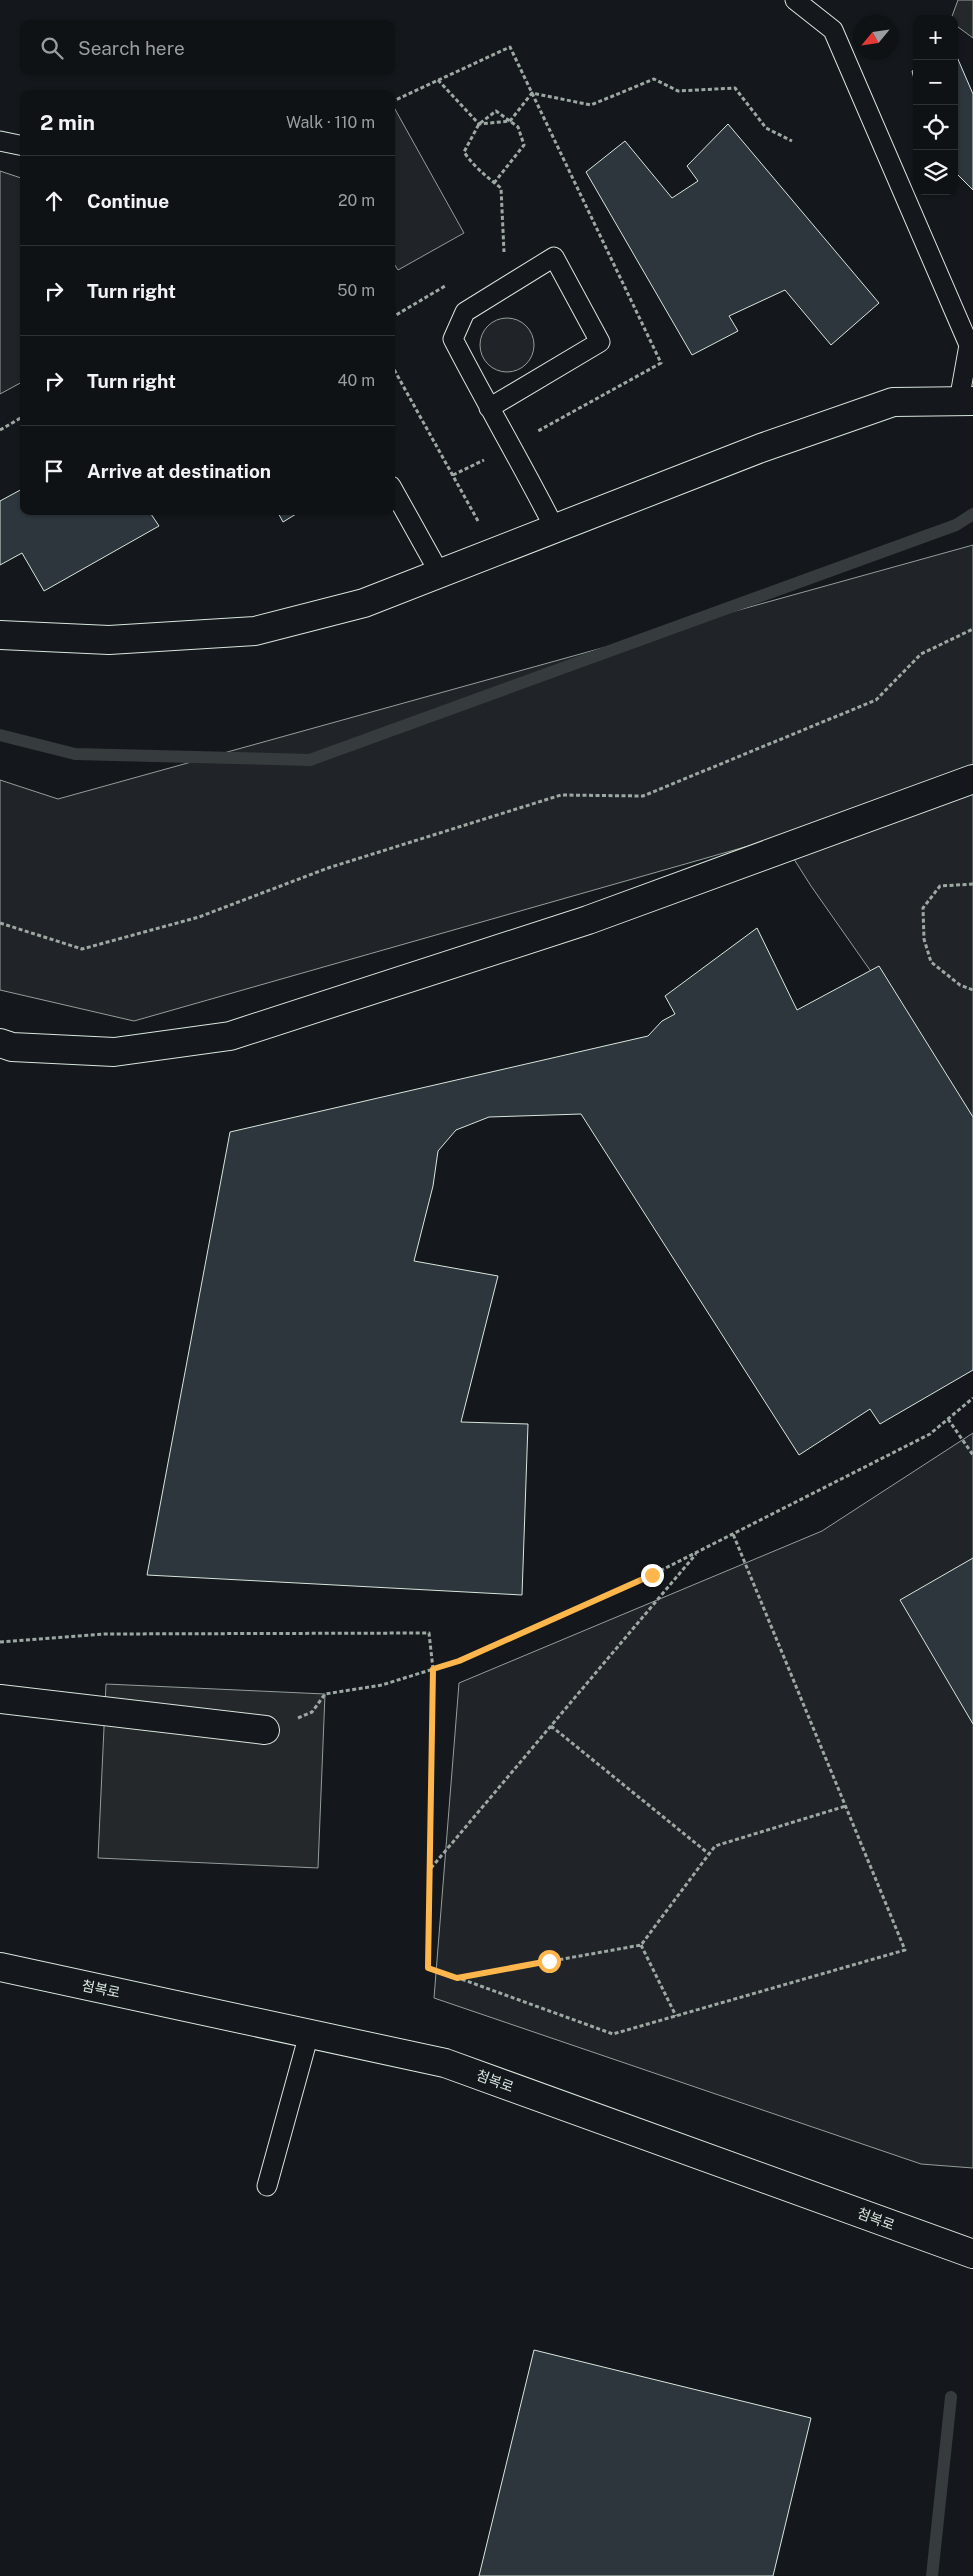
<!DOCTYPE html>
<html lang="en">
<head>
<meta charset="utf-8">
<style>
  :root { --surface:#0f1215; --page:#181b1e; --text:#f1f3f6; --muted:#9b9ea0; --line:#2f3234 }
  body { margin:0; font-family:"Public Sans","Noto Sans KR",sans-serif; background:var(--page); color:var(--text) }
  .controls { position:absolute; right:15px; top:15px; display:grid; overflow:hidden; border-radius:10px; box-shadow:0 1px 4px #0004 }
  .controls button { width:45px; height:45px; display:grid; place-items:center; padding:0; border:0; border-bottom:1px solid var(--line); background:var(--surface); color:var(--text); font:25px sans-serif }
  .compass { position:absolute; left:853px; top:15px; width:45px; height:45px; border-radius:50%; background:var(--surface); box-shadow:0 1px 4px #0004; rotate:241deg }
  .stop { position:absolute; width:15px; height:15px; margin:-11px; border:4px solid #ffb74d; border-radius:50%; background:#fff }
  .stop.end { background:#ffb74d; border-color:#fff; box-shadow:0 1px 5px #0008 }
  .list { margin:0; padding:0; list-style:none }
  h2 { display:flex; justify-content:space-between; align-items:center; height:65px; margin:0; padding:0 20px; font-size:21px }
  h2 small { font-size:16px; font-weight:400; color:var(--muted) }
  .list li { display:grid; grid-template-columns:32px 1fr auto; gap:15px; align-items:center; box-sizing:border-box; height:90px; padding:0 20px; border-top:1px solid var(--line) }
  .list b { display:block; font-size:19px; white-space:nowrap }
  .list em { font-size:16px; font-style:normal; color:var(--muted) }
  .icon { flex:none; width:28px; height:28px; fill:none; stroke:currentColor; stroke-width:2; stroke-linecap:round; stroke-linejoin:round }
  .map { position:relative; flex:none; width:973px; height:2576px; overflow:hidden }
  .search { position:absolute; background:var(--surface); box-shadow:0 1px 4px #0004; left:20px; top:20px; width:375px; height:55px; display:flex; align-items:center; gap:12px; box-sizing:border-box; padding:0 18px; border-radius:10px; color:var(--muted); font-size:19px }
  .panel { position:absolute; background:var(--surface); box-shadow:0 1px 4px #0004; left:20px; top:90px; width:375px; height:425px; border-radius:10px }
  .map>svg:first-child { display:block }
</style>
</head>
<body>
<div class="map">
<svg width="973" height="2576" viewBox="0 0 973 2576">
  <rect width="100%" height="100%" fill="#14181c"/>
  <!-- green -->
  <path fill="#202428" stroke="#939e99" d="M391 102 464 233 398 270 391 259Z
    M0 171 24 179V381L0 394Z
    M480 345a27 27 0 1 1 54 0a27 27 0 1 1-54 0Z
    M973 545V1117L811 886 780 837 134 1021 0 990V780L58 799Z
    M973 1433V2168L921 2164 434 1998 459 1683 822 1531Z"/>
  <!-- parking -->
  <path fill="#24282b" stroke="#939e99" d="M958 0H973V38L954 24V19H951Z
    M106 1684 325 1694 318 1868 98 1858Z"/>
  <g fill="none" stroke-linecap="round" stroke-linejoin="round">
    <!-- stream -->
    <path stroke="#363b3e" stroke-width="12" d="M0 735 75 754 310 760 956 525 973 514
      M932 2576 951 2397"/>
  </g>
  <!-- building -->
  <path fill="#2c363c" stroke="#d8e6dc" d="M957 57 973 94V190L954 171V58Z
    M917 69V91L912 71Z
    M728 124 879 303 831 345 785 290 729 316 738 331 692 355 586 172 625 141 672 198 698 181 687 166Z
    M24 488V511H157L151 514 159 526 44 591 22 553 0 565V501Z
    M277 511H301L283 522Z
    M757 928 797 1010 879 966 973 1117V1370L880 1424 870 1409 799 1455 581 1114 489 1117 456 1130 438 1151 433 1186 414 1261 498 1276 461 1422 528 1424 522 1595 147 1575 230 1132 648 1036 662 1021 675 1014 665 996Z
    M973 1558V1724L900 1600Z
    M534 2350 811 2418 773 2576H479Z"/>
  <g fill="none" stroke-linecap="round" stroke-linejoin="round">
    <!-- lane casing -->
    <g stroke="#d8e6dc" stroke-width="21">
      <path id="lane" d="M795 0 833 30 969 345 959 401
        M0 141 24 146
        M489 408 600 342 554 257 465 312 453 339C486 403 522 464 555 529
        M391 486 440 574
        M267 2186 309 2034"/>
    </g>
    <!-- street casing -->
    <g stroke="#d8e6dc" stroke-width="30">
      <path id="street" d="M0 635 109 640 255 631 364 603 761 448 893 402 973 401
        M0 1043 12 1047 114 1052 230 1036 588 920 973 779
        M0 1699 265 1730"/>
    </g>
    <!-- secondary casing -->
    <g stroke="#d8e6dc" stroke-width="30">
      <path id="secondary" d="M0 1967 445 2063 973 2254"/>
    </g>
    <!-- path -->
    <path stroke="#9da8a2" stroke-width="3" stroke-dasharray="4 2.5" stroke-linecap="butt" d="M438 80 479 124 510 121 532 93 591 105 654 79 678 91 735 88 766 128 792 141
      M391 102 510 47 661 363 538 431
      M494 183 524 145 518 127 496 111 479 124 464 152C474 167 487 177 501 188L504 252
      M391 318 445 286
      M391 364 478 521
      M0 430 24 416
      M453 475 484 460
      M973 884 940 886 923 908 924 939 931 962 960 985 973 990
      M0 923 82 949 199 917 328 868 561 795 643 796 876 700 921 654 973 629
      M948 1419 973 1455
      M0 1642 105 1634 429 1633 433 1669 428 1967 613 2034 905 1950 733 1534
      M298 1718 312 1712 325 1694 382 1685 459 1661 636 1583 930 1434 973 1398
      M551 1726 709 1854
      M431 1868 696 1554
      M641 1945 676 2016
      M457 1978 641 1945 715 1846 846 1806"/>
    <!-- lane -->
    <use href="#lane" stroke="#14181c" stroke-width="19"/>
    <!-- street -->
    <use href="#street" stroke="#14181c" stroke-width="28"/>
    <!-- secondary -->
    <use href="#secondary" stroke="#14181c" stroke-width="28"/>
  </g>
  <g fill="none" stroke-linecap="round" stroke-linejoin="round">
    <!-- route -->
    <path stroke="#ffb74d" stroke-width="6" d="M549 1961 457 1978 428 1968 433 1669 459 1661 652 1575"/>
  </g>
  <g text-anchor="middle" stroke-width="4" stroke-linejoin="round" paint-order="stroke">
    <!-- street labels -->
    <g font-size="14" fill="#d8e6dc" stroke="#14181c">
      <text transform="translate(101 1989) rotate(12)" y="5">첨복로</text>
      <text transform="translate(495 2081) rotate(20)" y="5">첨복로</text>
      <text transform="translate(876 2219) rotate(20)" y="5">첨복로</text>
    </g>
  </g>
</svg>
<div class="controls">
<button>+</button>
<button>−</button>
<button><svg class="icon" aria-label="locate" viewBox="0 0 24 24"><circle cx="12" cy="12" r="6"/><path d="M12 2v4M12 18v4M2 12h4M18 12h4"/></svg></button>
<button><svg class="icon" aria-label="layers" viewBox="0 0 24 24"><path d="M12 4l9 5-9 5-9-5zM3 14l9 5 9-5"/></svg></button>
</div>
<svg class="compass" viewBox="-18 -18 36 36"><path d="M0-13l5 13h-10z" fill="#e53935"/><path d="M0 13l5-13h-10z" fill="#9b9ea0"/></svg>
<div class="stop" style="left:549px;top:1961px"></div>
<div class="stop end" style="left:652px;top:1575px"></div>
<div class="search"><svg class="icon" aria-label="search" viewBox="0 0 24 24"><circle cx="10" cy="10" r="6"/><path d="M15 15l6 6"/></svg>Search here</div>
<section class="panel">
<h2>2 min<small>Walk · 110 m</small></h2>
<ul class="list">
<li><svg class="icon" aria-label="ahead" viewBox="0 0 24 24"><path d="M12 20V5M6 11l6-6 6 6"/></svg><div><b>Continue</b></div><em>20 m</em></li>
<li><svg class="icon" aria-label="right" viewBox="0 0 24 24"><path d="M7 20v-9h11M14 6l5 5-5 5"/></svg><div><b>Turn right</b></div><em>50 m</em></li>
<li><svg class="icon" aria-label="right" viewBox="0 0 24 24"><path d="M7 20v-9h11M14 6l5 5-5 5"/></svg><div><b>Turn right</b></div><em>40 m</em></li>
<li><svg class="icon" aria-label="arrive" viewBox="0 0 24 24"><path d="M6 21V4h12l-3 4 3 4H6"/></svg><div><b>Arrive at destination</b></div></li>
</ul>
</section>
</div>
</body>
</html>
